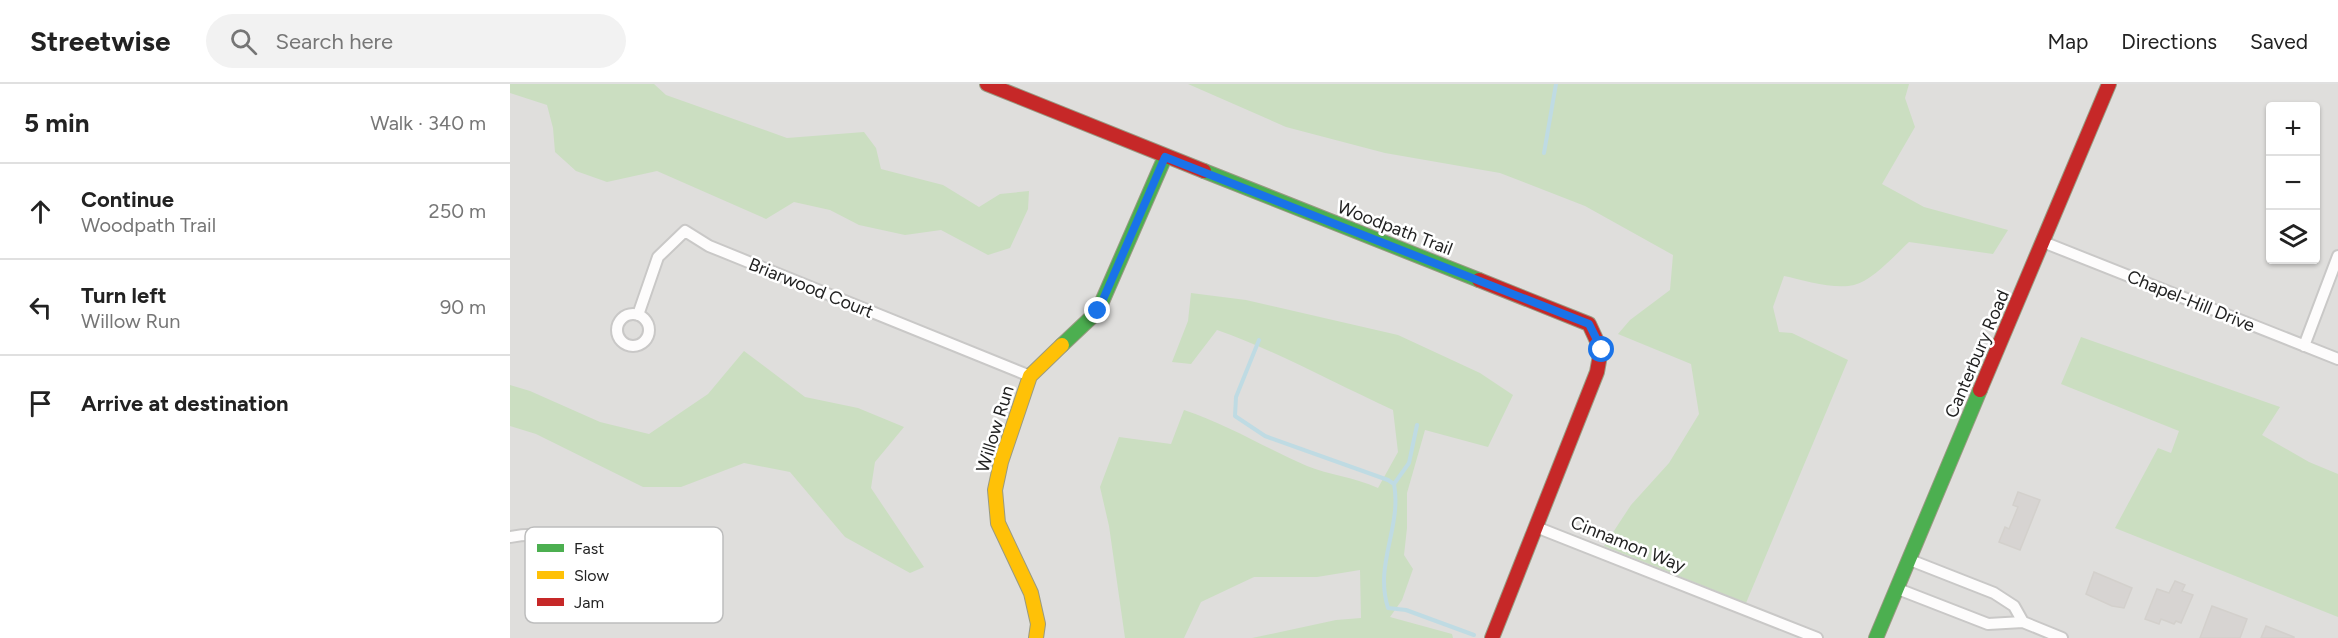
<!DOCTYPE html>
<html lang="en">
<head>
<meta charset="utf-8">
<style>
  :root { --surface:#fff; --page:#f2f2f2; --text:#222; --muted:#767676; --line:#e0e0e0 }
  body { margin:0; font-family:Figtree,sans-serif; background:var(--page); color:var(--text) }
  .controls { position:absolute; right:18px; top:18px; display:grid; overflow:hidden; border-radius:6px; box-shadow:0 2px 4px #0004 }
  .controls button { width:54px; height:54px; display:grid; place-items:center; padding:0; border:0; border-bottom:2px solid var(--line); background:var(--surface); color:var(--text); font:30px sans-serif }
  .stop { position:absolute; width:18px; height:18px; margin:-14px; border:4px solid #1a73e8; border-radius:50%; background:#fff }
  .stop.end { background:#1a73e8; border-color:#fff; box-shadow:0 2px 6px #0008 }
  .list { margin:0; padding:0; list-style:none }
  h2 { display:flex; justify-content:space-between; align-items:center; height:78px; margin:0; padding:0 24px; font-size:26px }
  h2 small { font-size:20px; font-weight:400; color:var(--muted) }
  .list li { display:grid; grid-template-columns:39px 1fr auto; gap:18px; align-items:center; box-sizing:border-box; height:96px; padding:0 24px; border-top:2px solid var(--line) }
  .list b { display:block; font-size:22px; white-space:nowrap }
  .list p { margin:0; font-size:20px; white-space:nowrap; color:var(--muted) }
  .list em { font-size:20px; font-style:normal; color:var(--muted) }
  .icon { flex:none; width:33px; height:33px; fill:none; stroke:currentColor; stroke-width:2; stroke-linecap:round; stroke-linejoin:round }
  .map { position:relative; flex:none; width:1828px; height:554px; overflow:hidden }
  header { display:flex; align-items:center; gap:36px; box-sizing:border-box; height:84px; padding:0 30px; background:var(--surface); border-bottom:2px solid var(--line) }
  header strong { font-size:28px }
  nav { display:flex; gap:33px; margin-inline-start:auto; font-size:21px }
  .search { width:420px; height:54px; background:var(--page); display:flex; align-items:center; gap:15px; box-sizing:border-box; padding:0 21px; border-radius:33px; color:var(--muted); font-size:22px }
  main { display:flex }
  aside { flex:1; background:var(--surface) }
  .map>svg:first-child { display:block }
</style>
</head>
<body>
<header>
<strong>Streetwise</strong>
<div class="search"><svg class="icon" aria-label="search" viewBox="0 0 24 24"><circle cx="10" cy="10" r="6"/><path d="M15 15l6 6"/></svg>Search here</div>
<nav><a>Map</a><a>Directions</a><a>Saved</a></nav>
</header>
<main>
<aside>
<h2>5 min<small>Walk · 340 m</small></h2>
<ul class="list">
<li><svg class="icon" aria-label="ahead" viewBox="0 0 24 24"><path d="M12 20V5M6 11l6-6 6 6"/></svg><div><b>Continue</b><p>Woodpath Trail</p></div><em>250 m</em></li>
<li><svg class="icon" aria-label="left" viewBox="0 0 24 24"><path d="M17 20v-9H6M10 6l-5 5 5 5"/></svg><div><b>Turn left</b><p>Willow Run</p></div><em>90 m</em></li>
<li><svg class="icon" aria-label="arrive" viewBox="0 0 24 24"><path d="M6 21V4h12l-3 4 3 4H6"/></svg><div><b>Arrive at destination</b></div></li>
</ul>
</aside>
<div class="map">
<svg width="1828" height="554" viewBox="0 0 1828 554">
  <rect width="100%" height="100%" fill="#f0eeeb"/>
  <!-- residential -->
  <path fill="#dfdedc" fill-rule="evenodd" d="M0 0H1591L1358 554H0Z
    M1606 0H1828V554H1371ZM1760 22H1806V176H1760Z"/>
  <!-- forest -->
  <path fill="#cbdec1" d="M0 0H144L156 11 277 54 354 48 366 64 371 85 433 101 469 123 490 110 519 107 518 125 500 164 478 171 431 146 395 151 349 141 320 126 284 118 256 135 147 87 97 98 66 87 45 68 43 44 37 21 0 9Z
    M678 0H1399L1395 14 1405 43 1372 100 1414 123 1498 146 1483 170 1399 158C1385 171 1362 197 1344 201 1325 206 1293 196 1274 192L1263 223 1269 248 1282 249 1338 276 1236 519 1094 462 1121 421 1159 379 1189 330 1181 280 1108 250 1120 236 1160 206 1163 171 1075 122 990 89 875 69 776 43Z
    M681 209 736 216 888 251 970 289 1003 311 978 363 915 346 897 409V444L894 471 903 485 892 516 880 533 942 550 943 554H742L826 536 851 534 850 486 807 493H744L691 518 674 554H615L599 442 590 403 609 353 661 360 674 326C717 340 755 364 797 382 819 391 844 393 868 404L888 368 883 326C824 299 767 267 707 246L681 280 662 278 678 237Z
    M1571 253 1770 323 1752 351 1799 378 1828 390V533L1605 444 1648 364 1661 369 1669 347 1551 300Z
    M234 267 295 313 348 324 394 343 365 378 361 404 414 483 400 489 335 453 280 388 234 379 171 403H133L26 350 0 342V301L20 307 90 338 139 350 198 310Z"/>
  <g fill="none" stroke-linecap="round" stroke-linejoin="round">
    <!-- stream -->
    <path stroke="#bfdbe3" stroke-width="4" d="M1034 69 1046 0
      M749 256 726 313 725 332 755 352 878 396 884 400C892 443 864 480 878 524L896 526 964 551
      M884 400 899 379 907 341"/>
  </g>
  <!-- building -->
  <path fill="#d7d4d2" stroke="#d3d0cc" stroke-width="1.5" d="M1508 408 1530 416 1510 466 1489 458 1495 443 1499 445 1508 423 1503 421Z
    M1584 488 1622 504 1614 524 1602 522 1576 510Z
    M1665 497 1675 501 1672 507 1683 511 1671 539 1666 537 1664 540 1651 535 1649 540 1635 535 1647 505 1659 509Z
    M1702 522 1737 535 1730 554H1690Z
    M1756 542 1784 553V554H1751Z"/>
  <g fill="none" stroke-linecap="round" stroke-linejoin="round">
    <!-- street casing -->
    <g stroke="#c9c8c7" stroke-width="14">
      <path id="street" d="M1533 158 1828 275
        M107 246a16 16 0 1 1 32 0a16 16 0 1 1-32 0Z
        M128 231 148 173 175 147 199 162 520 292
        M1794 262 1828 172
        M1026 443 1307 554
        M0 453C31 447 59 453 82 475L85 497 99 511 114 508 126 498V485L119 473 103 468 82 475
        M1400 476 1484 509 1504 522 1513 538
        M1388 505 1478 540 1513 538 1552 554"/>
    </g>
    <!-- fast casing -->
    <g stroke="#999a82" stroke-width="16">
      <path id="fast" d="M694 87 969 196
        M552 261 588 227 655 73
        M1366 554 1470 306"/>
    </g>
    <!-- slow casing -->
    <g stroke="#999a82" stroke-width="16">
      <path id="slow" d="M526 554 528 540 521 509 488 439 485 406 491 378 520 292 552 261"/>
    </g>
    <!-- jam casing -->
    <g stroke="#999a82" stroke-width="16">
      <path id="jam" d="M477 0 694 87
        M969 196 1079 240 1091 266 1087 288 982 554
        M1470 306 1599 0"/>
    </g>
    <!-- street -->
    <use href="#street" stroke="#fdfcfc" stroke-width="10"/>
    <!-- fast -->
    <use href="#fast" stroke="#4caf50" stroke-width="14"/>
    <!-- slow -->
    <use href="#slow" stroke="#ffc107" stroke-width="14"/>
    <!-- jam -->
    <use href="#jam" stroke="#c62828" stroke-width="14"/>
  </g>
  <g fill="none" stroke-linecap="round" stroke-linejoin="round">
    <!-- route -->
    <path stroke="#1a73e8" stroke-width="8" d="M588 227 655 73 1079 240 1092 266"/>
  </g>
  <g text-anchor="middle" stroke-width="5" stroke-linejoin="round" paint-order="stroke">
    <!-- street labels -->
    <g font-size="18" fill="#222" stroke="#fff">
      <text transform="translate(885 144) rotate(21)" y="6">Woodpath Trail</text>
      <text transform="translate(301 204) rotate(22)" y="6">Briarwood Court</text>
      <text transform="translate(1681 217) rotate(22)" y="6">Chapel-Hill Drive</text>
      <text transform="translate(1467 270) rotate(-67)" y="6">Canterbury Road</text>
      <text transform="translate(485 345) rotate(-73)" y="6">Willow Run</text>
      <text transform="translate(1118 460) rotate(22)" y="6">Cinnamon Way</text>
    </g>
  </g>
  <!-- legend -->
  <rect x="15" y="443" width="198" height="96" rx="9" fill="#fff" stroke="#bdbdbd" stroke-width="1.5"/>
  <rect x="27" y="460" width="27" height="8" fill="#4caf50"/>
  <rect x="27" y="487" width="27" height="8" fill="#ffc107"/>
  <rect x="27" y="514" width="27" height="8" fill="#c62828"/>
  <g font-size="16" fill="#222">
    <text x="64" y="470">Fast</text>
    <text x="64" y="497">Slow</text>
    <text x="64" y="524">Jam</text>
  </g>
</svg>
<div class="controls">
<button>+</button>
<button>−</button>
<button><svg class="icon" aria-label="layers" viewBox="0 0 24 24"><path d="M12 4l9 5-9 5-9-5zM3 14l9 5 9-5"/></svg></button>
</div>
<div class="stop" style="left:1092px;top:266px"></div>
<div class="stop end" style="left:588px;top:227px"></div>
</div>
</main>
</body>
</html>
